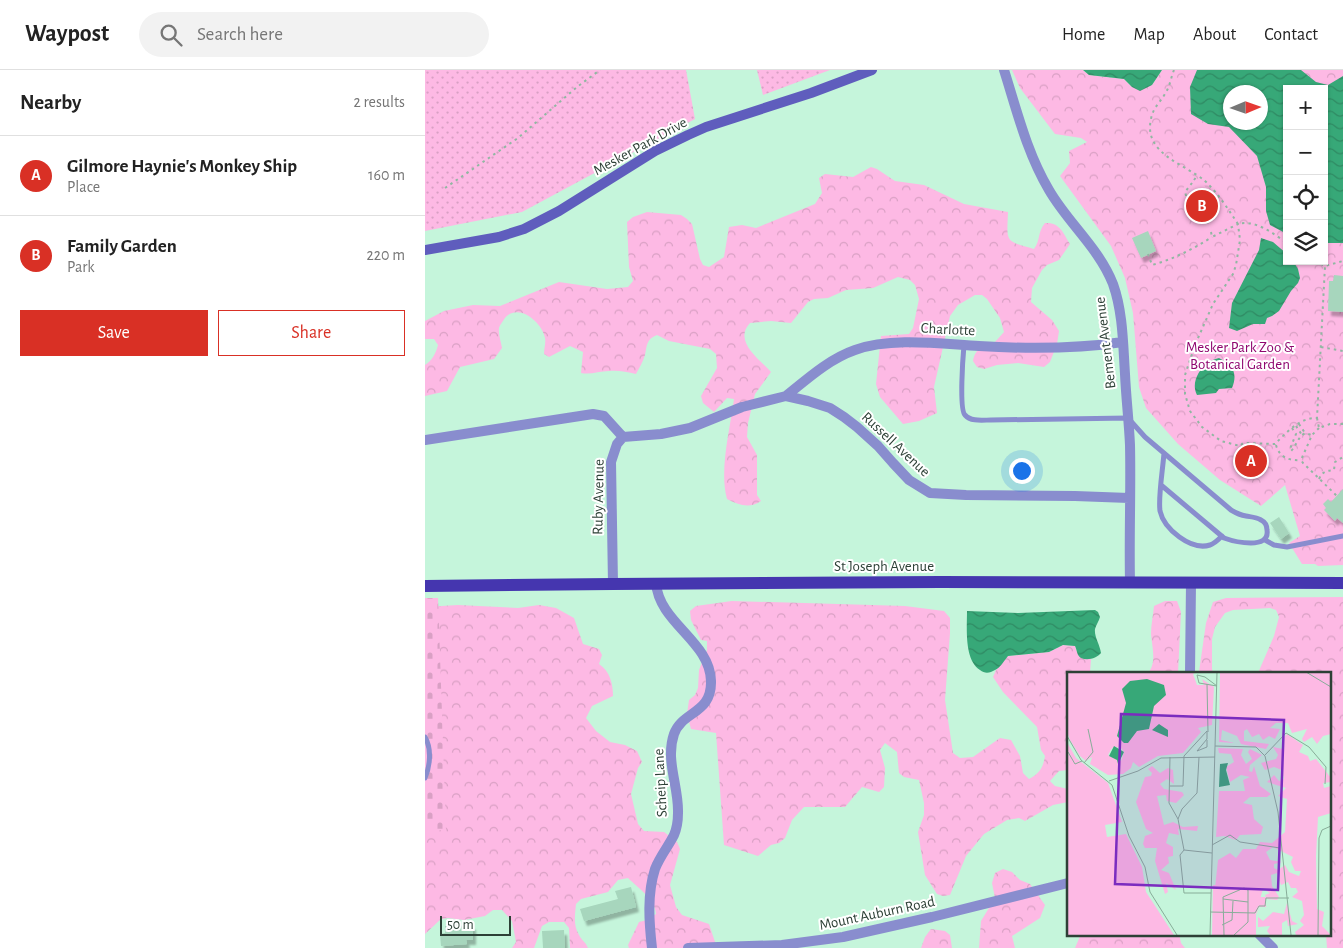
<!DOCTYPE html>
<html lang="en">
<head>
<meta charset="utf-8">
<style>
  :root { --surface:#fff; --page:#f2f2f2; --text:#222; --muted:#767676; --line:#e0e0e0; --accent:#d93025 }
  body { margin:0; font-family:"Alegreya Sans",sans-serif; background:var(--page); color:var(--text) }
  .controls { position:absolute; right:15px; top:15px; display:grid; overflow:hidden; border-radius:0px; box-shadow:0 1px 4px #0004 }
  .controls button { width:45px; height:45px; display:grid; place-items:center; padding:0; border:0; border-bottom:1px solid var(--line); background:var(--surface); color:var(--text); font:25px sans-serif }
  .compass { position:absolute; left:798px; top:15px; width:45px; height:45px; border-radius:50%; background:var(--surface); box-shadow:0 1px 4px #0004; rotate:88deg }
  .scale { position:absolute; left:15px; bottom:12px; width:71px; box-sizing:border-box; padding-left:5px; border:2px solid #2d4036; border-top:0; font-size:14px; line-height:18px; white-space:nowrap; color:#2d4036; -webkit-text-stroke:4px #fff; paint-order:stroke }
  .you { position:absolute; left:596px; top:400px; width:18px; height:18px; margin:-12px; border:4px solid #fff; border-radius:50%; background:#1a73e8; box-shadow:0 0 0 8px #1a73e833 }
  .badge { display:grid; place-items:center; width:32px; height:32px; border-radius:50%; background:var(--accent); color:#fff; font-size:16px; font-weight:700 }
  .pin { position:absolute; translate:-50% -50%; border:2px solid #fff; box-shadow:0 1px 5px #0006 }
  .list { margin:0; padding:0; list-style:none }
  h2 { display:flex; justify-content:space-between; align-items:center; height:65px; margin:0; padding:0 20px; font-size:21px }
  h2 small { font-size:16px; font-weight:400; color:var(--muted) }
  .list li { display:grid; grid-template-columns:32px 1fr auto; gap:15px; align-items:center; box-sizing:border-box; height:80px; padding:0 20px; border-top:1px solid var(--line) }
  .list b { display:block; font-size:19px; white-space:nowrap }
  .list p { margin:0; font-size:16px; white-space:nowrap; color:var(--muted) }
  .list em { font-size:16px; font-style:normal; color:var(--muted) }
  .actions { display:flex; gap:10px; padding:15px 20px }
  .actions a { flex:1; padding:11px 0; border:1px solid var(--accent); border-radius:0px; text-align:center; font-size:18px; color:var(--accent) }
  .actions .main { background:var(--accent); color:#fff }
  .icon { flex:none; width:28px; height:28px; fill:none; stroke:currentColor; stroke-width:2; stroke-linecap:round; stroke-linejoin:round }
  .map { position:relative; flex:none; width:918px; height:878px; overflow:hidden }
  header { display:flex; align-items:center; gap:30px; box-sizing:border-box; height:70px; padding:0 25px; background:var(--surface); border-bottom:1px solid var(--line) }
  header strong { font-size:24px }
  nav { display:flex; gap:28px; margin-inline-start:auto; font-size:18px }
  .search { width:350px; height:45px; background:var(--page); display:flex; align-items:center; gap:12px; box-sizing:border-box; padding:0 18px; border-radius:28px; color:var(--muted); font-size:19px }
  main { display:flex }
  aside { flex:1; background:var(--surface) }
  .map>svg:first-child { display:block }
</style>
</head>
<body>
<header>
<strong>Waypost</strong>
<div class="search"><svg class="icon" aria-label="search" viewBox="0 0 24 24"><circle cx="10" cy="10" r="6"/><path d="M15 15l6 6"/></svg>Search here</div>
<nav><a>Home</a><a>Map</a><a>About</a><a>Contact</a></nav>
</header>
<main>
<aside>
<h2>Nearby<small>2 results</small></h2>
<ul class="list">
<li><span class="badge">A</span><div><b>Gilmore Haynie's Monkey Ship</b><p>Place</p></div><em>160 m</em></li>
<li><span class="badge">B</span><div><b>Family Garden</b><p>Park</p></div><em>220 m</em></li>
</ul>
<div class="actions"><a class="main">Save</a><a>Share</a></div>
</aside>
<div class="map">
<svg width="918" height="878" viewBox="0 0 918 878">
  <defs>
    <pattern id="grass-dots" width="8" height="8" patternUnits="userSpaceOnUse" patternTransform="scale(1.25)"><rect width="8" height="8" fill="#fdb9e4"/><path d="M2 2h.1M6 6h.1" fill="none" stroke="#d9a0c4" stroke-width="1.8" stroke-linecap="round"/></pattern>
    <pattern id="forest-crowns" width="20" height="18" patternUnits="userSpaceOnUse" patternTransform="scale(1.25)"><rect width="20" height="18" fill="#fdb9e4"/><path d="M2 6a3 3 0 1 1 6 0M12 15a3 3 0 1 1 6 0" fill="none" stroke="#d9a0c4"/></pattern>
    <pattern id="cemetery-stones" width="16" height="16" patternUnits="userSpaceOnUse" patternTransform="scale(1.25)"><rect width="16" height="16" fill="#fdb9e4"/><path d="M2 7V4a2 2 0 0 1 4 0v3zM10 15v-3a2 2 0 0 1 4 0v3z" fill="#d9a0c4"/></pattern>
    <pattern id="water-waves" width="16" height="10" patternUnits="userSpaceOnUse" patternTransform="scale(1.25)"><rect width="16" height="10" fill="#37a878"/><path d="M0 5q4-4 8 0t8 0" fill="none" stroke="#2f8a63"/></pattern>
    <filter id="shadow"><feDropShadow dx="3" dy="5" stdDeviation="1" flood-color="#0004"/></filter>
  </defs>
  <rect width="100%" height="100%" fill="#c5f5db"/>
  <!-- grass -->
  <path fill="url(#grass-dots)" d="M0 0H261L270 49 97 142 0 161Z
    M332 0H405L338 25Z"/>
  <!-- forest -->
  <path fill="url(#forest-crowns)" fill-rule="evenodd" d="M587 0H658L664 5 699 9 707 17 727 15 737 0H918V495L893 496 890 494H877L864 473 875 466 860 415 836 436 795 410 753 374 721 338 714 317 708 243 700 208 686 176 635 106 645 93 644 81 662 72 656 68 630 64 595 18ZM862 19H899V191H862ZM806 22H836V52H806Z
    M446 97 452 99 470 111 499 115 539 134 583 142C582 172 579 171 609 179 616 169 612 163 620 153 635 152 638 163 645 174L634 190 622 195 617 200 607 218 606 232 627 250 634 261 632 274 625 292 619 297 593 293 572 295 559 299 552 297 548 291C551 275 559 280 570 272 573 269 576 265 579 262L575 248 562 229 557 225H550L533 235 525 246 509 317 512 343 494 351 478 354 455 327 451 314 456 266 484 264 488 258 494 229 490 215 485 210 473 207 448 218 421 220 403 228 389 229 383 232 366 253 346 251 325 253C308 271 334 289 346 302L330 324 323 353 322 367 332 385V425L336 431C325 439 313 435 302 429 294 401 305 359 309 329L302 328 289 342 278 333 276 326 292 298 291 284 285 279 244 271 232 265C221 269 222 276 220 285 218 292 214 298 211 304 202 302 193 300 184 301 174 301 166 305 156 303L158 282 145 276 124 287 119 284C119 279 121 273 120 268 117 251 90 230 78 251 77 252 74 257 74 258 73 264 76 272 77 278L69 289 35 297 22 321 0 326V295C7 291 11 283 13 275L9 269H0V251L19 241 48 235 75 236 134 212 182 219 203 217 208 211 204 197 202 152 208 147 222 142 256 145 262 149 267 154 275 189 278 195 284 197 299 187 304 157 317 155 331 158 390 134 397 123 394 108 400 104 428 107Z
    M918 527V878H902L901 864H904V603H833L849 566 854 547 851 540 845 538 808 540 800 543 790 557 787 569V599L788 603H775L774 602 781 553 788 532 801 528Z
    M307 531 480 536 519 541 525 548V563L520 630 528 683 535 688 548 687 575 668 586 670 595 686 598 703 604 709C615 703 618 698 620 686L616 680 612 657 578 622 568 607 571 600 583 586 624 582 638 575 650 576C654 588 654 588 666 589L665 603H643V700L634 701 625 711 630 716 643 719V732L628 735 600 751 594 748 582 750 559 764 541 786 525 825 518 826 512 824 500 805 493 762 499 745V733L494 710 479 707 474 703 472 682 460 673 455 680 460 698 459 717 454 722 437 717 420 737H379L367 750 360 768 354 773 346 775 333 786 299 775 291 663 266 659 262 644 264 630 270 625 273 618 274 600 282 580V571L276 570 266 550 265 541 271 536Z
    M740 531H752L756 542 753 603H723C732 593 727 577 726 564 726 555 728 546 729 536Z
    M33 535 93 538 114 535 131 538 149 548 158 574 174 579 177 585 174 594C185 601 188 614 188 626L167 636 161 648 171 661 185 672 200 675 212 681 217 692 213 698 206 724 213 754 219 761 239 762 252 772 255 779 245 815 251 837 257 845 284 854 292 878H204L203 875 214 852 222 850 231 844C230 829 213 818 203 808L193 810 183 822 156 829 151 834C150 845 148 855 154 865 157 871 160 871 163 878H145L144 858 139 852H124L117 856 109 878H87L91 872 87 851 77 840H68L60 846 39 850 23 848 16 849 0 864V537Z
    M578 799 587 802 595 810 605 814 620 835 615 848 587 866 590 878H554L556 851 570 828 567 813 570 803Z
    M506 859 520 861 525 865 527 878H496L500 867Z
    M656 864H754L756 873 760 878H650Z"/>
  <!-- cemetery -->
  <path fill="url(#cemetery-stones)" d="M0 528H13L21 760 0 761Z"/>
  <!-- garden -->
  <path fill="#fdb9e4" d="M766 104C784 118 797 134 808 154L778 170 771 154 760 144 754 126Z"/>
  <!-- water -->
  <path fill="url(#water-waves)" fill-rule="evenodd" d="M658 0H737L727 15 715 21 707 17 699 9 664 5Z
    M772 0H876L891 12 903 15 918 6V173H899V19H862V164L845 155 841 141V117L832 86 804 57 783 54 766 44 765 17ZM806 22H836V52H806Z
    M836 168 848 172 862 184V191H868L873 199 875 208 873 213 866 221 854 241 847 246 842 248 840 254H828L812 261 804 258 807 233 834 180Z
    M794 288C808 295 813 303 807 318L794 319 791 323 772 325C766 314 773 300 783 292 786 290 791 289 794 288Z
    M670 540 673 542 675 547C674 551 671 555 670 559 669 567 675 575 676 583 672 588 663 591 656 588 652 586 652 580 650 576L638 575 624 582 583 586C579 591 575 598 570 600 565 603 560 604 555 600 539 590 542 558 542 541L593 543Z"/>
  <!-- building -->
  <path fill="#a7d6bd" filter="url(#shadow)" d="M723 161 731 181 716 188 707 168Z
    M909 205 918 206V242L903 241 904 211H908Z
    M918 419V453L912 448 910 451 899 440 901 438 898 434 903 429 906 432Z
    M854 447 864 463 856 469 845 453Z
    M206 817 211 837 159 851 155 839 193 829 190 821Z
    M48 855V870H41L42 874 16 876 15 864 20 863V856Z
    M139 860 140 878H118L117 861Z"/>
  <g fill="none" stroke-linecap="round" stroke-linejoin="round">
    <!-- path -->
    <path stroke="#91b7a2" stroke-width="2" stroke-dasharray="2.5 4" stroke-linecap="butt" d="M749 0C746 7 745 16 741 22 736 32 728 37 726 49 718 84 760 94 780 111 793 123 803 139 813 154 830 149 849 164 862 173
      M769 110 772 106
      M767 113 760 122 762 129V134L770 144 778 145 784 154
      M20 118 93 68 152 17 175 0
      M779 144 783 134 790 133
      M786 162 787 167 813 154 815 170 811 195 808 204 788 234 770 275 760 305V324L765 341 777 357 796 371 815 376 818 373 850 374C861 363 875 347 892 348L900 196
      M723 184 727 195C749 189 768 179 787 167
      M890 191 900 196 918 191
      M896 277 918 281
      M892 348 894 358 905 354H918
      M874 354 880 363
      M871 356 877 365
      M867 358 871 364 865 379 866 381C872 375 872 368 880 363L887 365
      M894 358 887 365 876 390 878 393 912 426
      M851 375C854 387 864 391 876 390
      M894 409C898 401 901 401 909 400L910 392 918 387"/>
    <!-- lane -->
    <path stroke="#898dce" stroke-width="5" d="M539 275C538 286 534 339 540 345 546 352 558 350 566 350L703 348 720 367 806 440C811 443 815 445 821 446 826 447 831 447 836 450 840 452 842 456 842 460 845 480 810 472 799 468L736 415
      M739 383C738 398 733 427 735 441 739 459 766 481 785 475 789 474 794 469 797 466
      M840 470 849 475 862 477 918 466
      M0 667C7 679 5 696 0 708"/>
    <!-- street -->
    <path stroke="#898dce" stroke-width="10" d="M579 0C592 41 602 83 624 120 643 153 674 178 688 214 698 242 698 274 700 304 701 327 704 352 705 375 706 421 704 466 705 512
      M361 326C382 309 404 289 430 280 467 267 516 274 554 276 602 279 650 279 698 272
      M198 367 236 364 265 358 317 337 361 326 383 331 405 338 419 347 432 357 453 376 468 393 484 410 505 423 541 425 650 426 704 428
      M0 370 168 344 179 346 198 367
      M188 514 186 392 192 374 198 367
      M765 603 766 513
      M834 864 848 878
      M227 878C224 852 222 824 230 799 235 786 243 777 249 765 252 758 253 751 253 743 254 717 240 690 249 664 257 641 287 644 286 611 285 571 234 553 231 513
      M263 878 357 875 418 867 507 847 643 813"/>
    <!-- secondary -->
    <path stroke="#5f5dbd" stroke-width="10" d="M0 180 74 167 99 159 134 141 230 81 263 65 281 57 386 23 447 0"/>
    <!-- primary -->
    <path stroke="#4536af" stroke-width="12" d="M0 516 188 514 515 512 918 513"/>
  </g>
  <g text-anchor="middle" stroke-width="4" stroke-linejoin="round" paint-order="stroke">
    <!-- street labels -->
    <g font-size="15" fill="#2d4036" stroke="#fff">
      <text transform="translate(215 76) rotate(-29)" y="5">Mesker Park Drive</text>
      <text transform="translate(523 259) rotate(3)" y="5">Charlotte</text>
      <text transform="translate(680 273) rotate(-97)" y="5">Bement Avenue</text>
      <text transform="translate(471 374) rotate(43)" y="5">Russell Avenue</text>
      <text transform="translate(173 427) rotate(-89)" y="5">Ruby Avenue</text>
      <text x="459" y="501">St Joseph Avenue</text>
      <text transform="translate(235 713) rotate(-93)" y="5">Scheip Lane</text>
      <text transform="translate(452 843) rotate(-12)" y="5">Mount Auburn Road</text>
    </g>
    <!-- park labels -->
    <g font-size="15" fill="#8f066f" stroke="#fff">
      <text x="815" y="282">Mesker Park Zoo &amp;<tspan x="815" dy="17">Botanical Garden</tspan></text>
    </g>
  </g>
  <!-- overview -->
  <g transform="translate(642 602)">
    <rect width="264" height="264" fill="#c5f5db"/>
    <path d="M0 70 9 86 41 111 55 150 38 153 40 165 59 162 75 195 79 220 107 263H0Z" fill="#fdb9e4"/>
    <path d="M0 0H130L126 2 130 13H137L135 7 147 15 145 53 131 56 134 60 116 81 91 84 72 95 66 90 64 96 56 102 41 103 23 92 25 85 19 89 13 84 3 68 0 60ZM53 75 57 80 54 89 41 83 45 76ZM153 0H264V62L256 64 250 72 245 65 237 70 235 67 240 57 225 61 221 51H209L203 56 213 57 208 67 202 64 196 68 192 62 185 65 180 57 177 59V69L202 72 199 77 174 72 170 64 155 58 154 68 168 71 152 70ZM220 62 236 73 232 80 241 84 243 89 249 87 264 106V110L256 111 257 116 264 114V141L251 145 249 184 250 237 257 240 255 254 264 263H229L228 260 237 253 233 249 237 243 235 229 225 225 231 220 229 216H224L221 210 214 213 210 201 204 203 205 214 212 225 210 228 200 227 198 223 203 221 196 217 193 227 148 216 151 188 163 181 169 186 176 177H189L193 170 205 171 218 160 220 127 211 124 219 116 200 110 207 103 212 109 217 107 215 98 207 95 198 98 194 91 209 87 211 83 206 75 216 77V66ZM206 175 226 185 224 190 228 199H234L232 204 222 200 218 193 211 198 207 196V192L215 190 203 188 199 180ZM151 76 176 77 174 83 179 92 185 87 181 80 183 77 195 83 183 93 182 99 185 100 187 94 193 114 204 122 200 125H183L176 131 185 133 187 147 196 155 194 162 173 163 169 168 157 164 149 165 152 119H178L176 108 183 105 174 103 163 110 159 95 167 90 164 82 152 81ZM85 94 93 101 101 96 106 98 107 112 100 107 93 112 97 117 115 120 117 123 109 131 100 129 99 123 90 124 97 153 106 150 116 155 131 154 130 159 111 157 112 163 102 161 99 171 106 175V184L101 185 102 191 94 198 102 201 109 218 99 211 101 220 98 222 88 189 90 176H78L76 172 78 164 86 161 79 157 69 130 78 105 84 104 85 101 81 97ZM220 231 225 249 231 252 221 254 220 248 215 251V263H203L200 259 203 254 191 255V245L196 249 206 240 217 242Z" fill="#fdb9e4" fill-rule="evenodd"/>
    <path d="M146 213H189V225H199V235H192L189 242V263H145Z" fill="#fdb9e4"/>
    <path d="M80 7 97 13 99 23 87 34 82 57 70 59 61 71H57L50 64 59 31 55 17 63 9ZM92 52 101 58V65L85 58ZM47 74 57 80 51 92 50 88 42 84ZM161 91 159 98 163 113 152 115 153 92Z" fill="#37a878"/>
    <path fill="none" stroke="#88ad99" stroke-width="1" d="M239 0 264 15M130 3 138 5 150 14 132 11ZM140 12 141 60M0 64 14 88 45 113 62 164 78 195 83 220 110 263M148 74 189 75 198 84 211 140 224 263M130 79 140 75V68M1 80 8 92 15 89M198 83 219 61 242 75 259 95 258 112M103 85 102 131 111 147M17 91 26 80 21 57M42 109 71 99 94 86 148 85M103 114H116L117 84 140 59V67L130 79M145 173 163 163 173 170 213 176M117 178 111 147 115 137 130 121 132 85M117 178 113 183 117 221H144M117 178 145 181M156 227 181 230M143 240 188 241 192 234H198L199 226H222M155 253 165 248 166 229M143 263 150 0M157 263 156 225 177 216 181 218V250L167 263M251 263 252 166 255 158 264 154"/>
    <path fill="#7b2cbf" fill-opacity="0.15" stroke="#7b2cbf" stroke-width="2.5" d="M54 42 217 48 211 218 48 212Z"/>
    <rect width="264" height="264" fill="none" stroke="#2d4036" stroke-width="2.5"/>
  </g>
</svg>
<div class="controls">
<button>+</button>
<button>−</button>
<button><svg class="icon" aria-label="locate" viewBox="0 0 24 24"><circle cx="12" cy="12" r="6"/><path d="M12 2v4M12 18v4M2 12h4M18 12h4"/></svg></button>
<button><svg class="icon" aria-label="layers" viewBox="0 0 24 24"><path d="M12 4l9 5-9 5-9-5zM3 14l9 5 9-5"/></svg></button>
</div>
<svg class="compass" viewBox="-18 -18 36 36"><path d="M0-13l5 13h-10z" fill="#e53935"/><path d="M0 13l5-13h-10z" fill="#767676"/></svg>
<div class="scale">50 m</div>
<div class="you"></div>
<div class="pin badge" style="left:826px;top:391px">A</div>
<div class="pin badge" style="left:777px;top:136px">B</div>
</div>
</main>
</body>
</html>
